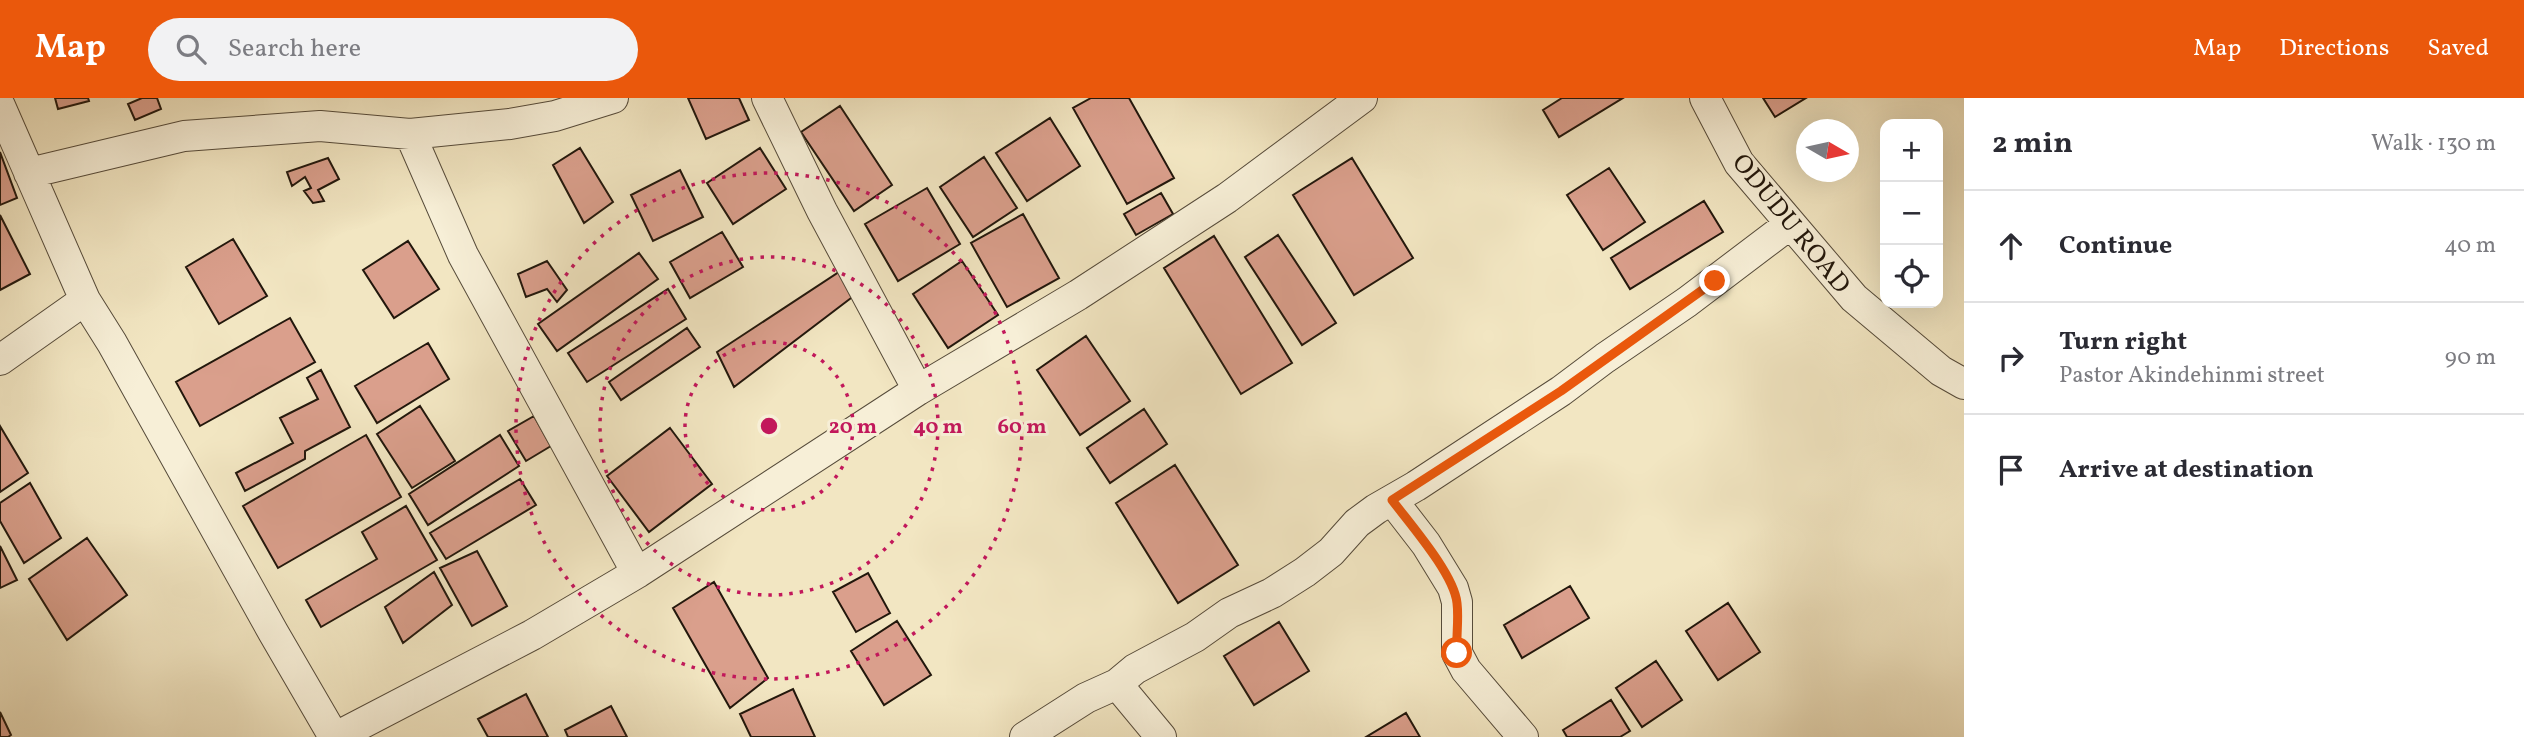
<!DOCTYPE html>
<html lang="en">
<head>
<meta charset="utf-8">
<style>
  :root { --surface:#fff; --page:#f2f2f3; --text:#2b2b33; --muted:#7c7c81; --line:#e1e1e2; --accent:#ea580c }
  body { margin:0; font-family:Vollkorn,serif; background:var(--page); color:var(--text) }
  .controls { position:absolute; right:21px; top:21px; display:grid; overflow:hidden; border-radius:14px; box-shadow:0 7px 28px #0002 }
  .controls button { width:63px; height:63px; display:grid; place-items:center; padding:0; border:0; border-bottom:2px solid var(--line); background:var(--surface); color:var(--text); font:35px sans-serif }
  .compass { position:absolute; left:1796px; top:21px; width:63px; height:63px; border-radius:50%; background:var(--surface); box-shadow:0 7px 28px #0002; rotate:99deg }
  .stop { position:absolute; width:21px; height:21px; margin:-16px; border:5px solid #ea580c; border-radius:50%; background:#fff }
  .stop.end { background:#ea580c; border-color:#fff; box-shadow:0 2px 7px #0008 }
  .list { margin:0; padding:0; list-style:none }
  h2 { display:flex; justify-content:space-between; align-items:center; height:91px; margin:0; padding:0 28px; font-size:30px }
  h2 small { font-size:23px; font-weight:400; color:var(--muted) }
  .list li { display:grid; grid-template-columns:46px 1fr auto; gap:21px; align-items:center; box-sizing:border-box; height:112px; padding:0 28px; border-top:2px solid var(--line) }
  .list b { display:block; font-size:26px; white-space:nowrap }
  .list p { margin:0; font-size:23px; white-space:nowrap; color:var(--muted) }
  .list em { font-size:23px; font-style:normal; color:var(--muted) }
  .icon { flex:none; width:38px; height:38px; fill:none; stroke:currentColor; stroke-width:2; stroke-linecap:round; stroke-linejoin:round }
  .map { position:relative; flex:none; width:1964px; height:639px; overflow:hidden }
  header { display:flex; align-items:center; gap:42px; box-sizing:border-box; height:98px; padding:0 35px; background:var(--accent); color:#fff }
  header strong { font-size:33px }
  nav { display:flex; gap:38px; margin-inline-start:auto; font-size:24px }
  .search { width:490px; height:63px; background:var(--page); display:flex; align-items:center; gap:18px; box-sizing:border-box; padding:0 24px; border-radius:38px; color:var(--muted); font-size:26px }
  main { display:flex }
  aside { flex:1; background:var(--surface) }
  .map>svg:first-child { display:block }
</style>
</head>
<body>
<header>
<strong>Map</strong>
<div class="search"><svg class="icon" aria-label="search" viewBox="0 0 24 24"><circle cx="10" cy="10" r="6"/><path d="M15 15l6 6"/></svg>Search here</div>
<nav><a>Map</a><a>Directions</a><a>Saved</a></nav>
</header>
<main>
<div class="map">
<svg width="1964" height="639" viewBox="0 0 1964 639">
  <rect width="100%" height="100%" fill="#f2e6c2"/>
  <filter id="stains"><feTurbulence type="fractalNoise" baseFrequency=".00286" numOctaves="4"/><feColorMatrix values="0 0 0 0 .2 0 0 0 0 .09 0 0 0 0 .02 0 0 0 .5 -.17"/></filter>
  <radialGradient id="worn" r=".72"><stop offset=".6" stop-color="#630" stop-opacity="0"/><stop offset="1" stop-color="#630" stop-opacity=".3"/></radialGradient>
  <!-- building -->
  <path fill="#da9f8c" stroke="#22170c" stroke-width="2" d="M55 0H88L89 3 58 11Z
    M142 0H157L161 11 135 22 128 6Z
    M688 0H739L749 22 706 41Z
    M1091 0H1129L1174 80 1127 106 1073 10Z
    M1562 0H1623L1559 39 1543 12Z
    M1763 0H1806L1775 19Z
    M840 8 892 87 854 113 801 34Z
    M1050 20 1080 68 1027 103 996 55Z
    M580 50 613 104 584 125 553 67Z
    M760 50 786 91 733 126 707 85Z
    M0 54 17 100 0 107Z
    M984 59 1017 110 973 139 940 89Z
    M328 60 339 81 318 92 324 103 313 105 304 93 311 90 305 79 292 88 287 74Z
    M1352 60 1413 160 1354 197 1293 97Z
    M1609 70 1645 124 1603 152 1567 97Z
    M680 72 703 119 653 143 631 97Z
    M927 90 960 146 898 183 865 126Z
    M1161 95 1173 116 1136 137 1124 116Z
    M1704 103 1723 134 1630 191 1611 160Z
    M1023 116 1059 180 1007 209 971 145Z
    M0 117 30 176 0 192Z
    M722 134 743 169 690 200 670 164Z
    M1278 137 1336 225 1302 247 1245 159Z
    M1214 138 1292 265 1241 296 1164 170Z
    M233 141 267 198 219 226 186 169Z
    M408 143 439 191 394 220 363 172Z
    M639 155 658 181 557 253 538 226Z
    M547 163 567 192 557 204 547 191 526 199 518 176Z
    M962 163 998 217 948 250 913 196Z
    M842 172 855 197 734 289 717 254Z
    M668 191 686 221 587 284 568 255Z
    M290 220 315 264 200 328 176 284Z
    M687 230 700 249 621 302 609 284Z
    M1086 238 1130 303 1080 337 1037 272Z
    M428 245 449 281 377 325 355 288Z
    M321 272 350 329 305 353V361L245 393 236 375 293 345 280 320 318 301 307 280Z
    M420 308 455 363 412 390 377 336Z
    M1144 311 1167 346 1110 385 1087 350Z
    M534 318 551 348 526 363 508 333Z
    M0 328 28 375 0 394Z
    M670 330 712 386 649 434 607 378Z
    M366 337 401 399 278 470 243 408Z
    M500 337 519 368 428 427 409 396Z
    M1175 367 1238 467 1178 505 1116 405Z
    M520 381 536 407 446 461 430 435Z
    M30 385 61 440 24 465 0 423V405Z
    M406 408 437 462 321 529 306 502 377 461 362 434Z
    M87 440 127 497 67 542 29 481Z
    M0 448 17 482 0 490Z
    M477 453 507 508 472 528 440 470Z
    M434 474 452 507 403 545 385 509Z
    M868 475 890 515 856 534 833 494Z
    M714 484 768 580 730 610 673 510Z
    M1570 488 1589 520 1522 560 1504 527Z
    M1728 505 1760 554 1718 582 1686 533Z
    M897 523 931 577 884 607 851 553Z
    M1279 524 1309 573 1254 607 1224 558Z
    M1656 563 1682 602 1642 629 1616 590Z
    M793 591 815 639H751L740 616Z
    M526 596 548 639H488L478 621Z
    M1611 602 1630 633 1620 639H1567L1563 632Z
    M611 608 627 639H568L565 632Z
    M0 614 11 637 8 639H0Z
    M1406 615 1420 639H1366Z"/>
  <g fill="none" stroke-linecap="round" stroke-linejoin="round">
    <!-- minor casing -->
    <g stroke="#564b3a" stroke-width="32">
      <path id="minor" d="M767 0 822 113 918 292
        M1705 0 1739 65 1854 200 1941 273 1964 286
        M0 8 85 202 112 245 273 534 334 639
        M410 36 463 157 637 475
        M29 75 184 38 320 28 410 36 510 26 555 18 613 0
        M0 262 85 202
        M1392 402 1426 446 1453 490 1457 504V555L1466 572 1523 639
        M1117 586 1135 571 1195 539 1229 515 1272 495 1305 474 1331 454 1357 425 1376 411 1416 388 1561 293 1605 260 1687 204 1790 126
        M336 639 532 537 637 475 918 292 1078 197 1227 100 1362 0
        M1025 639 1086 600 1117 586 1161 639"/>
    </g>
    <!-- minor -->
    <use href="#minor" stroke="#f7efd7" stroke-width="30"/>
  </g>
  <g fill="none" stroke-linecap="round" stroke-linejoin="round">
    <!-- route -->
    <path stroke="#ea580c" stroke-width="9" d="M1457 555C1456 538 1459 521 1457 505 1454 476 1410 426 1392 402L1561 293 1715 183"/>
  </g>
  <!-- distance rings -->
  <g fill="none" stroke="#c2185b" stroke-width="3.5" stroke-dasharray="3.5 7">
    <circle cx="769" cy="328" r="84"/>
    <circle cx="769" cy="328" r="169"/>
    <circle cx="769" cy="328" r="253"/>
  </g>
  <g text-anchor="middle" stroke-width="6" stroke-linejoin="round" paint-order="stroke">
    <!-- street labels -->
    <g font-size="26" fill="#22170c" stroke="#f7efd7">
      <text transform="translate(1792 125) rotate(51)" y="9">ODUDU ROAD</text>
    </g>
  </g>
  <circle cx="769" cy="328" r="10" fill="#c2185b" stroke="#f7efd7" stroke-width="3.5"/>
  <g font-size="21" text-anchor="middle" font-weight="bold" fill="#c2185b" stroke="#f7efd7" stroke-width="6" stroke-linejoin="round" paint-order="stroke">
    <text x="853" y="335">20 m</text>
    <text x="938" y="335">40 m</text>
    <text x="1022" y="335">60 m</text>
  </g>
  <rect width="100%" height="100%" filter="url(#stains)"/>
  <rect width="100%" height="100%" fill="url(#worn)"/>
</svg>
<div class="controls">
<button>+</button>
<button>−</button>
<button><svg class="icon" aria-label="locate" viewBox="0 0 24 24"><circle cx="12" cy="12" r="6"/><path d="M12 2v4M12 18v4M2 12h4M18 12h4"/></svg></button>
</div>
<svg class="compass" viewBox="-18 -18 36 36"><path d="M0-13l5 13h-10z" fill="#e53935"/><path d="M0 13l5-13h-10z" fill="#7c7c81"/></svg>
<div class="stop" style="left:1457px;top:555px"></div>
<div class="stop end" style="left:1715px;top:183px"></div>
</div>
<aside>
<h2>2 min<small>Walk · 130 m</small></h2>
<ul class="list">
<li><svg class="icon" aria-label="ahead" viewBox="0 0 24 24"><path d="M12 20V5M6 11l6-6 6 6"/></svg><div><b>Continue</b></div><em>40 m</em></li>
<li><svg class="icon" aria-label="right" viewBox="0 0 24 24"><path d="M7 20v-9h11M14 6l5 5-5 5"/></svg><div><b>Turn right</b><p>Pastor Akindehinmi street</p></div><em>90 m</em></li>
<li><svg class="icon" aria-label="arrive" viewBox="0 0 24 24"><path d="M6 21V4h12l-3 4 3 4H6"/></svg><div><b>Arrive at destination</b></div></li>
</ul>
</aside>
</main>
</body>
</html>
